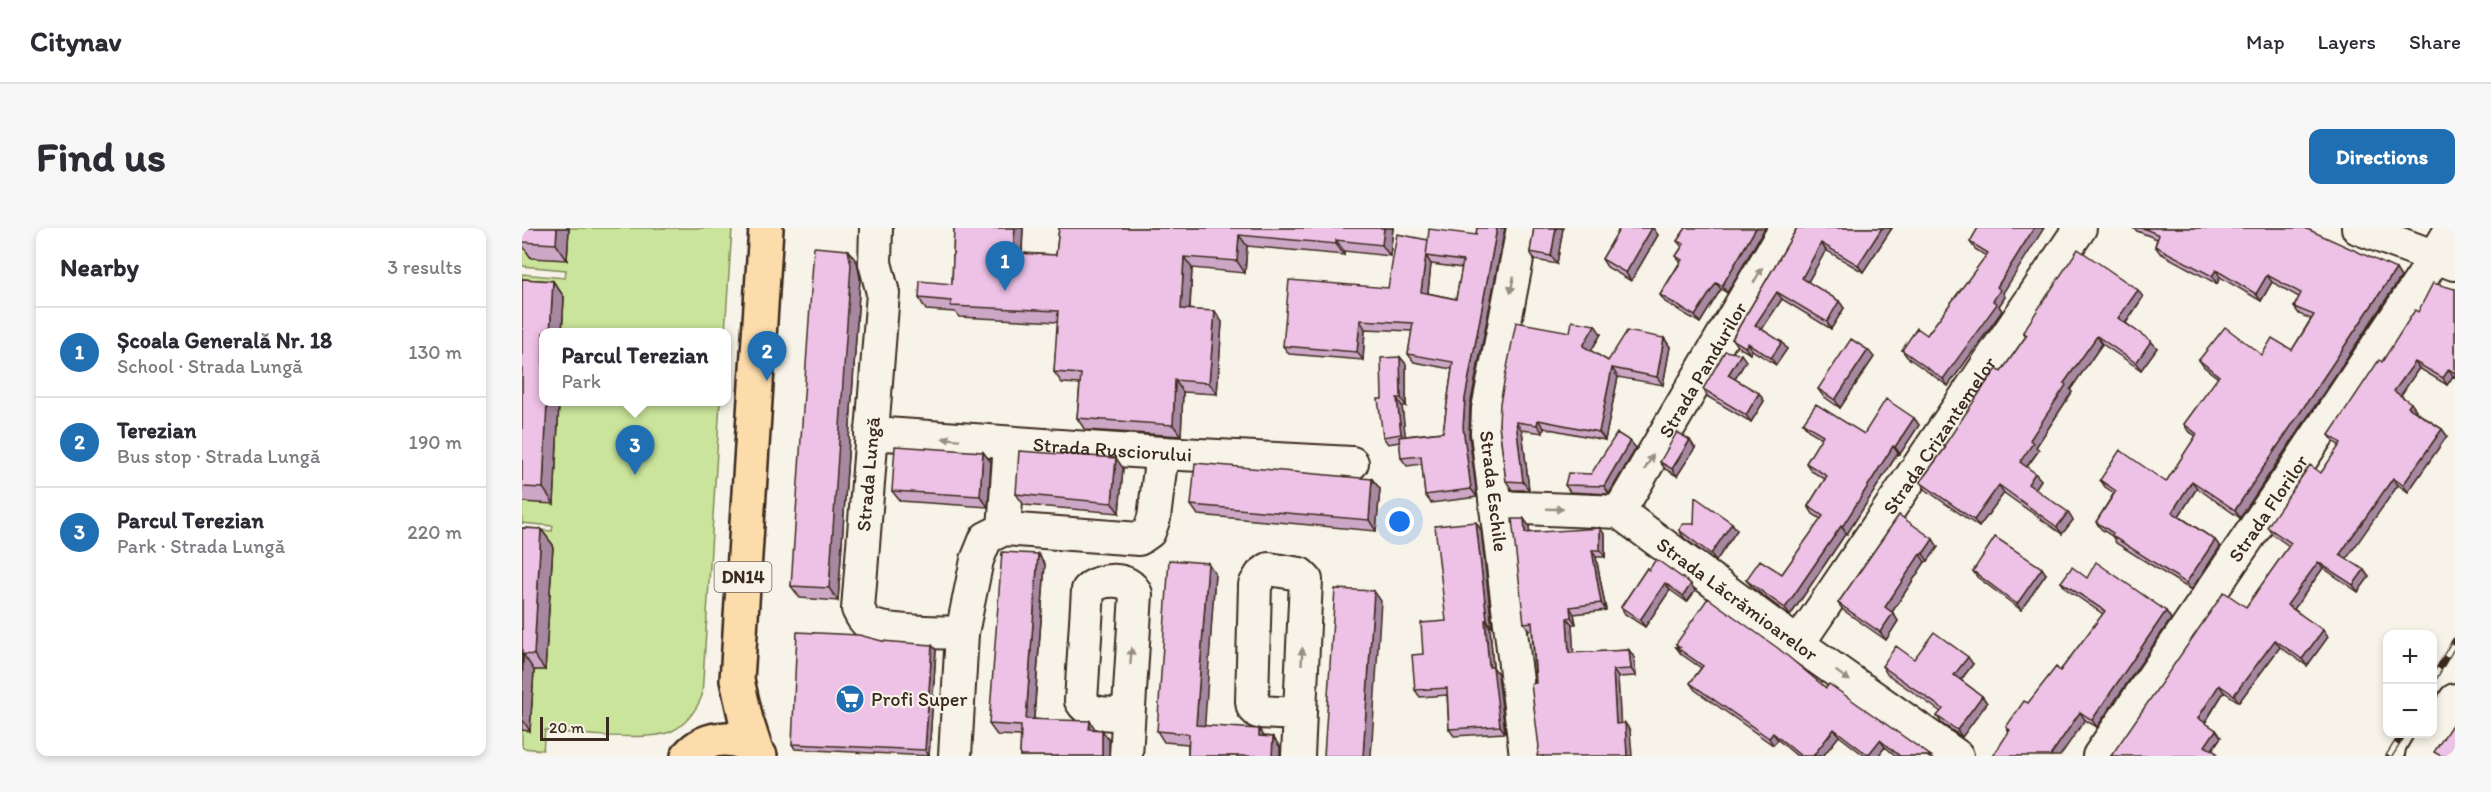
<!DOCTYPE html>
<html lang="en">
<head>
<meta charset="utf-8">
<style>
  :root { --surface:#fff; --page:#f7f7f7; --text:#2b2b33; --muted:#7c7c81; --line:#e1e1e2; --accent:#1f6fb2 }
  body { margin:0; font-family:Itim,sans-serif; background:var(--page); color:var(--text) }
  .controls { position:absolute; right:18px; bottom:18px; display:grid; overflow:hidden; border-radius:12px; box-shadow:0 3px 9px #0003 }
  .controls button { width:54px; height:54px; display:grid; place-items:center; padding:0; border:0; border-bottom:2px solid var(--line); background:var(--surface); color:var(--text); font:30px sans-serif }
  .scale { position:absolute; left:18px; bottom:15px; width:69px; box-sizing:border-box; padding-left:6px; border:3px solid #3b2a1e; border-top:0; font-size:16px; line-height:21px; white-space:nowrap; color:#3b2a1e; -webkit-text-stroke:4px #f7f3e8; paint-order:stroke }
  .you { position:absolute; left:878px; top:294px; width:21px; height:21px; margin:-15px; border:4px solid #fff; border-radius:50%; background:#1a73e8; box-shadow:0 0 0 9px #1a73e833 }
  .badge { display:grid; place-items:center; width:39px; height:39px; border-radius:50%; background:var(--accent); color:#fff; font-size:20px; font-weight:700 }
  .pin { position:absolute; translate:-50% -50px; filter:drop-shadow(0 2px 3px #0008) }
  .pin::after { content:''; position:absolute; top:32px; width:21px; height:18px; background:inherit; clip-path:polygon(0 0,100% 0,50% 100%) }
  .popup { position:absolute; left:17px; top:100px; width:192px; height:78px; box-sizing:border-box; display:grid; place-content:center; border-radius:12px; background:var(--surface); filter:drop-shadow(0 2px 4px #0005); font-size:20px; white-space:nowrap; color:var(--muted) }
  .popup b { font-size:22px; color:var(--text) }
  .popup::after { content:''; position:absolute; left:50%; top:100%; margin-left:-12px; border:12px solid transparent; border-top-color:var(--surface) }
  .list { margin:0; padding:0; list-style:none }
  h2 { display:flex; justify-content:space-between; align-items:center; height:78px; margin:0; padding:0 24px; font-size:26px }
  h2 small { font-size:20px; font-weight:400; color:var(--muted) }
  .list li { display:grid; grid-template-columns:39px 1fr auto; gap:18px; align-items:center; box-sizing:border-box; height:90px; padding:0 24px; border-top:2px solid var(--line) }
  .list b { display:block; font-size:22px; white-space:nowrap }
  .list p { margin:0; font-size:20px; white-space:nowrap; color:var(--muted) }
  .list em { font-size:20px; font-style:normal; color:var(--muted) }
  .map { position:relative; flex:none; width:1933px; height:528px; overflow:hidden; border-radius:12px }
  header { display:flex; align-items:center; gap:36px; box-sizing:border-box; height:84px; padding:0 30px; background:var(--surface); border-bottom:2px solid var(--line) }
  header strong { font-size:28px }
  nav { display:flex; gap:33px; margin-inline-start:auto; font-size:21px }
  .intro { display:flex; align-items:center; justify-content:space-between; box-sizing:border-box; height:144px; padding:0 36px }
  h1 { margin:0; font-size:42px }
  .button { padding:15px 27px; border-radius:12px; background:var(--accent); color:#fff; font-size:21px; font-weight:700 }
  main { display:flex; gap:36px; padding:0 36px }
  aside { flex:1; background:var(--surface); border-radius:12px; box-shadow:0 3px 9px #0003 }
  .map>svg:first-child { display:block }
</style>
</head>
<body>
<header>
<strong>Citynav</strong>
<nav><a>Map</a><a>Layers</a><a>Share</a></nav>
</header>
<div class="intro"><h1>Find us</h1><a class="button">Directions</a></div>
<main>
<aside>
<h2>Nearby<small>3 results</small></h2>
<ul class="list">
<li><span class="badge">1</span><div><b>Școala Generală Nr. 18</b><p>School · Strada Lungă</p></div><em>130 m</em></li>
<li><span class="badge">2</span><div><b>Terezian</b><p>Bus stop · Strada Lungă</p></div><em>190 m</em></li>
<li><span class="badge">3</span><div><b>Parcul Terezian</b><p>Park · Strada Lungă</p></div><em>220 m</em></li>
</ul>
</aside>
<div class="map">
<svg width="1933" height="528" viewBox="0 0 1933 528">
  <rect width="100%" height="100%" fill="#f7f3e8"/>
  <filter id="ink" filterUnits="userSpaceOnUse"><feTurbulence type="fractalNoise" baseFrequency=".0167" numOctaves="2"/><feDisplacementMap in="SourceGraphic" scale="12" xChannelSelector="R" yChannelSelector="G"/><feConvolveMatrix kernelMatrix="1 2 1 2 8 2 1 2 1" color-interpolation-filters="sRGB"/></filter>
  <g filter="url(#ink)">
    <!-- green -->
    <path fill="#cae59b" stroke="#82885c" stroke-width="1.5" d="M0 0 45 32 47 0H210L203 104H40L42 69 0 99V46L43 50 44 42 0 38Z
      M37 174H198L180 468C174 482 165 496 150 503 128 514 50 506 23 502L21 522 0 520V502H8L12 442H23L31 317 0 301 30 303 31 298 0 295V274L31 275Z"/>
    <g fill="none" stroke-linecap="round" stroke-linejoin="round">
      <!-- minor casing -->
      <g stroke="#3b2a1e" stroke-width="36">
        <g id="minor">
          <path d="M354 0 353 35 361 65 336 381C339 387 341 392 347 396 365 405 418 404 440 405"/>
          <path id="s1" d="M1001 0 966 181 965 205 1004 528"/>
          <path d="M1836 0 1932 36"/>
          <path id="s2" d="M349 205 640 225 830 235"/>
          <path id="s3" d="M974 279 1097 284 1276 416 1435 528"/>
          <path id="s4" d="M1097 284 1264 0"/>
          <path d="M482 301 488 215"/>
          <path id="s5" d="M1276 416 1558 0"/>
          <path d="M433 528 440 405 455 332 464 310 482 301 617 311 627 304 632 290 640 225"/>
          <path d="M604 528 614 366C607 348 578 350 566 362L559 473C568 489 589 485 605 486"/>
          <path d="M776 528 784 352 778 346 747 341 739 347 733 357 730 473 731 479 736 484 777 486"/>
          <path id="s6" d="M1577 528 1773 241 1900 50 1930 0"/>
          <path d="M1900 528 1933 472"/>
        </g>
      </g>
      <!-- major casing -->
      <g stroke="#3b2a1e" stroke-width="38">
        <path id="major" d="M234 523 224 492 215 452 244 0
          M166 528C184 506 220 505 238 528"/>
      </g>
      <!-- minor -->
      <use href="#minor" stroke="#f7f3e8" stroke-width="32"/>
      <!-- major -->
      <use href="#major" stroke="#fddcac" stroke-width="33"/>
      <!-- rail casing -->
      <g stroke="#3b2a1e" stroke-width="7">
        <path id="rail" d="M1910 453 1933 413
          M1867 528 1881 506"/>
      </g>
      <!-- rail -->
      <use href="#rail" stroke="#f7f3e8" stroke-width="4.5" stroke-dasharray="14" stroke-linecap="butt"/>
    </g>
    <!-- wall -->
    <path fill="#cda7c6" stroke="#3b2a1e" stroke-width="1.5" fill-rule="evenodd" d="M0 0H47L45 32 9 30 0 17Z
      M432 0H501L500 25 534 27 537 0H871L868 28 822 23V27L725 18 723 45 670 40 668 81 700 94 695 166 661 164 659 208 563 202 555 190 558 156 540 155 532 144 536 94 437 89 433 84 404 82 397 70 430 56Z
      M955 0H983L948 178 947 207 955 269 909 275 903 267 900 236 885 238 879 230 878 214 866 216 861 209 860 171 878 129 884 136V178H880L883 208 921 204 930 141 892 134 886 126 890 103 843 101 841 132 767 126 761 118 866 60 906 12 954 7ZM909 36 940 40 934 71 906 65Z
      M1012 0H1041L1035 36 1013 32 1008 24Z
      M1098 0H1131L1136 7 1109 53 1085 39 1080 31Z
      M1164 0 1205 65 1199 61 1178 95 1143 74 1138 67 1158 34 1154 28 1160 19 1155 13Z
      M1275 0H1370L1341 44 1304 22 1286 54 1317 73 1322 80 1309 101 1260 71 1240 101 1265 121 1254 137 1230 122 1228 126 1215 118 1210 111Z
      M1456 0 1481 65 1483 69 1477 78 1480 83 1426 158 1385 129 1380 122 1405 107 1464 28 1453 21 1448 14Z
      M1611 0H1783L1879 49 1718 290 1675 260 1657 288 1693 312 1698 319 1669 362 1594 315 1590 308 1579 301 1574 294 1592 265 1583 259 1578 252 1644 254 1674 208 1666 203 1662 196 1696 150 1682 139 1677 132 1740 127 1770 122 1789 91 1777 86 1772 79 1777 69 1750 54 1739 73 1698 49 1695 56 1638 25 1633 18 1635 11 1615 3Z
      M335 34 338 50 316 373 278 370 269 358Z
      M0 51 31 53 42 69 40 105H21V174H37L32 276 0 274Z
      M1933 61V149L1931 148 1925 157 1897 140 1879 167 1894 182 1893 183 1920 201 1925 208 1886 264 1876 257 1824 330 1847 349 1836 364 1801 340 1772 381 1806 409 1785 438 1758 419 1717 474 1702 464 1683 495 1694 502 1699 509 1690 522 1589 528 1724 379 1767 318 1750 306 1745 299 1799 245 1818 218 1812 214 1807 207 1896 84Z
      M1621 69 1604 95 1635 120 1619 142 1580 116 1548 162 1550 164 1514 219 1517 222 1505 239 1519 252 1513 261 1551 292 1540 306 1482 265 1457 299 1404 262 1398 254 1423 220 1422 218 1479 144 1504 108 1501 104Z
      M1048 104 1079 106 1069 123 1086 133 1142 110 1148 119 1141 157 1096 149 1083 212 1022 200 1021 205 1000 202 1007 262H990L984 253 977 196Z
      M1352 129 1318 180 1301 168 1296 161Z
      M1224 133 1213 151 1242 173 1229 194 1186 169 1181 161Z
      M1392 190 1397 197 1378 226 1376 225 1325 306 1324 305 1268 388 1230 359 1224 352 1260 346 1299 291 1291 286 1286 278 1303 251 1289 243 1284 235 1300 210 1286 202 1281 195 1342 206Z
      M1108 213 1114 220 1087 266 1048 264 1043 257 1069 246Z
      M1173 220 1155 248 1143 241 1138 234Z
      M461 224 469 234 466 279 378 273 370 263Z
      M601 240 597 285 502 277 494 266Z
      M850 251 858 261 854 303 676 287 669 277Z
      M1377 287 1416 319 1406 333 1403 334 1370 384 1376 393 1364 412 1321 382 1316 375Z
      M1002 291 1007 298V304L1083 307V329H1074L1084 382 1052 386 1054 396H1050L1051 425 1107 422 1112 429 1114 448 1096 449 1098 496 1108 502 1017 519 1010 402H1007L1002 395Z
      M1172 296 1215 302 1194 333 1162 310 1157 302Z
      M0 300 19 301 31 317 23 442H12L8 503 0 502Z
      M959 302 970 399H968L971 439 976 446 983 505 932 508 927 501 925 467 898 469 893 462 901 426 924 393Z
      M516 326 523 336 512 491 573 501 587 512V528H498L499 508 475 507 467 496Z
      M1125 340 1173 363 1165 374 1148 362 1123 399 1103 386 1099 379Z
      M1451 343 1524 346 1499 382 1455 349Z
      M693 345 682 498 742 508 751 509 758 519V528H666V516L642 514 635 503Z
      M1565 350 1644 383 1649 391 1575 499 1563 492 1487 504 1484 499 1506 475 1538 443 1581 386 1544 361 1539 354Z
      M360 413 414 422 407 528 273 521 270 516Z
      M1154 416 1304 460 1409 528H1374L1363 519 1356 528H1343L1317 508 1301 528H1275L1256 512 1251 517 1173 462 1168 455 1179 440 1159 426 1154 419H1156Z
      M1392 431 1451 436 1439 452 1460 468 1465 475 1440 509 1420 496 1415 488 1419 484 1365 446 1360 438Z"/>
    <!-- shaded-wall -->
    <path fill="#a788a1" stroke="#3b2a1e" stroke-width="1.5" d="M35 0H47L45 32 34 16Z
      M493 0H501L499 36 491 25Z
      M862 0H871L868 28 860 17Z
      M975 0H983L948 178 947 207 955 269 949 261 941 199 943 170Z
      M1034 0H1041L1035 36 1029 28Z
      M1130 0H1131L1136 7 1109 53 1104 45Z
      M1234 0H1243L1205 65 1200 58Z
      M1360 0H1370L1341 44 1336 37Z
      M1512 0H1522L1481 65 1483 69 1477 78 1480 83 1426 158 1421 151 1471 73 1475 59Z
      M717 7 725 18 723 45 715 33Z
      M814 12 822 23V27L814 16Z
      M906 12 904 28 909 36 905 72 899 64Z
      M1299 15 1304 22 1284 57 1280 50Z
      M326 22 335 34 338 50 316 373 307 360Z
      M662 29 670 40 667 92 659 81Z
      M1874 41 1879 49 1718 290 1713 282Z
      M1694 42 1698 49 1695 56 1690 48Z
      M1745 47 1750 54 1739 73 1734 66Z
      M31 53 42 69 40 105H28Z
      M1194 55 1199 61 1178 95 1173 88Z
      M1616 62 1621 69 1602 97 1596 90Z
      M1255 64 1260 71 1238 104 1233 97Z
      M1317 73 1322 80 1309 101 1305 94Z
      M693 83 700 94 695 166 687 155Z
      M838 92 843 101 841 132 835 124Z
      M1073 97 1079 106 1067 126 1061 118Z
      M1575 108 1580 116 1548 162 1550 164 1514 219 1517 222 1503 241 1498 234 1508 212 1542 155Z
      M1142 110 1148 119 1141 157 1135 149Z
      M1629 113 1635 120 1619 142 1614 135Z
      M1260 114 1265 121 1254 137 1249 130Z
      M1226 115 1230 122 1228 126 1223 119Z
      M1346 122 1352 129 1318 180 1313 172Z
      M1219 126 1224 133 1211 154 1206 147Z
      M878 129 884 136V178L879 170Z
      M1893 134 1897 140 1877 170 1872 163Z
      M1090 140 1096 149 1083 212 1077 204Z
      M1927 141 1931 148 1925 157 1921 150Z
      M653 152 661 164 659 208 651 197Z
      M1237 165 1242 173 1229 194 1224 187Z
      M875 170 880 178 884 213 879 206Z
      M25 174H37L32 276 21 260Z
      M1889 175 1894 182 1891 186 1886 179Z
      M1392 190 1397 197 1378 226 1373 219Z
      M1016 192 1022 200 1021 205 1015 197Z
      M994 194 1000 202 1007 262 1001 254Z
      M1920 201 1925 208 1886 264 1881 257Z
      M1168 212 1173 220 1155 248 1150 241Z
      M1108 213 1114 220 1087 266 1082 258Z
      M1371 218 1376 225 1325 306 1320 299Z
      M461 224 469 234 466 279 458 268Z
      M594 230 601 240 597 285 590 275Z
      M1513 245 1519 252 1511 264 1506 256Z
      M1871 250 1876 257 1823 333 1818 326Z
      M850 251 858 261 854 303 847 292Z
      M1670 253 1675 260 1655 291 1650 284Z
      M1477 257 1482 265 1457 299 1452 292Z
      M1546 284 1551 292 1540 306 1535 299Z
      M1002 291 1007 298 1008 312 1003 305Z
      M954 294 959 302 970 399 965 392Z
      M1210 295 1215 302 1194 333 1189 326Z
      M1319 298 1324 305 1268 388 1263 380Z
      M1078 300 1083 307V329L1078 322Z
      M19 301 31 317 23 442 12 427Z
      M1411 311 1416 319 1406 333 1401 326Z
      M1693 312 1698 319 1669 362 1664 355Z
      M1070 322 1074 329 1084 382 1079 375Z
      M516 326 523 336 511 501 504 491Z
      M1398 326 1403 334 1368 387 1363 379Z
      M1796 334 1801 340 1770 384 1765 377Z
      M686 335 693 345 682 508 674 497Z
      M1520 340 1524 346 1499 382 1495 376Z
      M1842 342 1847 349 1836 364 1831 357Z
      M1143 355 1148 362 1123 399 1118 392Z
      M1169 356 1173 363 1165 374 1161 368Z
      M852 363 859 373 849 528H841Z
      M1048 379 1052 386 1054 396 1049 389Z
      M1644 383 1649 391 1575 499 1570 492Z
      M1371 385 1376 393 1364 412 1358 404Z
      M1045 390 1050 396 1052 432 1047 425Z
      M963 392 968 399 971 439 976 446 983 505 978 498 967 439Z
      M1801 402 1806 409 1785 438 1780 431Z
      M1753 412 1758 419 1717 474 1712 467Z
      M410 417 414 422 407 528 403 522Z
      M1107 422 1112 429 1114 448 1109 441Z
      M1 426 12 442 8 503 0 491Z
      M1446 429 1451 436 1437 454 1432 447Z
      M1091 442 1096 449 1099 503 1094 496Z
      M1697 457 1702 464 1681 497 1676 490Z
      M1460 468 1465 475 1440 509 1435 502Z
      M1558 484 1563 492 1538 528H1528Z
      M568 493 575 504 567 501Z
      M1103 495 1108 502 1110 528H1105Z
      M737 501 744 511 737 508Z
      M1312 501 1317 508 1301 528H1291Z
      M580 502 587 512V528H580Z
      M1694 502 1699 509 1688 524 1683 518Z
      M1251 505 1256 512 1251 517 1247 510Z
      M751 509 758 519V528H750Z
      M1358 512 1363 519 1356 528H1347L1346 527Z"/>
    <!-- building -->
    <path fill="#eec2e6" stroke="#3b2a1e" stroke-width="1.5" fill-rule="evenodd" d="M0 0H35L34 16 0 14Z
      M432 0H493L491 25 534 27 537 0H862L860 17 814 12V16L717 7 715 33 662 29 659 81 693 83 687 155 653 152 651 197 555 190 559 146 532 144 536 83 429 78V73L397 70 398 53 430 56Z
      M955 0H975L943 170 941 199 949 261 903 267 899 228 879 230 877 209 921 204 931 134 886 126 891 95 838 92 835 124 761 118 767 52 866 60 875 6 906 12 907 1 954 7ZM906 12 904 28 941 33 934 71 899 64Z
      M1012 0H1034L1029 28 1008 24Z
      M1098 0H1130L1104 45 1080 31Z
      M1164 0H1234L1200 58 1194 55 1173 88 1138 67 1160 32 1154 28 1162 16 1155 13Z
      M1275 0H1360L1336 37 1299 15 1280 50 1317 73 1305 94 1255 64 1233 97 1260 114 1249 130 1226 115 1223 119 1210 111Z
      M1456 0H1512L1475 59 1478 62 1471 73 1475 76 1421 151 1380 122 1395 100 1405 107 1466 25 1448 14Z
      M1621 0H1783L1874 41 1713 282 1670 253 1650 284 1693 312 1664 355 1590 308 1591 305 1574 294 1594 263 1578 252 1598 222 1644 254 1675 206 1662 196 1697 148 1677 132 1703 99 1740 127 1750 110 1770 122 1792 87 1772 79 1779 65 1745 47 1734 66 1694 42 1690 48 1633 18 1637 7Z
      M292 19 326 22 329 37 307 360 269 358Z
      M1556 21 1616 62 1596 90 1629 113 1614 135 1575 108 1542 155 1544 157 1508 212 1511 215 1498 234 1513 245 1506 256 1546 284 1535 299 1477 257 1452 292 1398 254 1424 219 1422 218 1464 155 1475 141 1479 144 1505 107 1501 104Z
      M0 51 31 53 28 105H21V174H25L21 260 0 259Z
      M1911 55 1933 61V145L1927 141 1921 150 1893 134 1872 163 1889 175 1886 179 1920 201 1881 257 1871 250 1818 326 1842 342 1831 357 1796 334 1765 377 1801 402 1780 431 1753 412 1712 467 1697 457 1676 490 1694 502 1683 518 1695 525 1693 528H1589L1702 364 1724 379 1769 315 1745 299 1788 237 1799 245 1819 215 1807 207 1857 132 1860 134 1893 82 1896 84Z
      M1050 93 1073 97 1061 118 1086 133 1105 103 1142 110 1135 149 1090 140 1077 204 1016 192 1015 197 994 194 1001 254 984 253 977 196 978 175 994 94 1048 104Z
      M1329 111 1346 122 1313 172 1296 161Z
      M1203 123 1219 126 1206 147 1237 165 1224 187 1181 161Z
      M878 129 879 170H875L879 206 861 209 856 171H860L859 130Z
      M1364 171 1392 190 1373 219 1371 218 1320 299 1319 298 1263 380 1224 352 1238 332 1260 346 1301 288 1286 278 1305 248 1284 235 1301 207 1281 195 1294 176 1342 206Z
      M1155 204 1168 212 1150 241 1138 234Z
      M1095 205 1108 213 1082 258 1043 257 1046 245 1069 246Z
      M373 218 461 224 458 268 370 263Z
      M497 223 594 230 590 275 494 266Z
      M673 235 850 251 847 292 669 277Z
      M1173 269 1210 295 1189 326 1157 302 1161 296H1172Z
      M1377 287 1411 311 1401 326H1398L1363 379 1371 385 1358 404 1316 375Z
      M990 291H1002L1003 305 1078 300V322H1070L1079 375 1048 379 1049 389 1045 390 1047 425 1107 422 1109 441 1091 442 1094 496 1103 495 1105 528H1015L1017 519 1009 456 1014 455 1010 394 1002 395Z
      M954 294 965 392H963L967 439H971L978 498 927 501 925 460 893 462 890 427 901 426 899 395 924 393 913 298Z
      M0 300 19 301 12 427 1 426 0 441Z
      M1473 309 1520 340 1495 376 1451 343Z
      M480 324 516 326 504 491 568 493 567 501 580 502V528H498L499 498 467 496Z
      M1134 331 1169 356 1161 368 1143 355 1118 392 1099 379 1125 340 1127 342Z
      M647 332 686 335 674 497 737 501V508L751 509 750 528H666L667 506 635 503Z
      M1574 334 1644 383 1570 492 1558 484 1528 528H1471L1488 502 1484 499 1502 473 1506 475 1534 439 1538 443 1583 383 1539 354 1550 339 1565 350Z
      M813 361 852 363 841 528H802Z
      M1186 370 1257 421 1304 460 1307 456 1409 528H1378L1358 512 1346 527 1312 501 1291 528H1279L1251 505 1247 510 1168 455 1181 438 1154 419H1158L1154 416Z
      M275 404 337 407 360 413 410 417 403 522 270 516Z
      M1412 404 1446 429 1432 447 1460 468 1435 502 1415 488 1421 481 1360 438 1374 418 1392 431Z
      M1933 492V528H1919L1912 524Z"/>
    <!-- one-way arrows -->
    <defs><path id="oneway-solid" d="M-6-.8H1V-3.2L6.5 0L1 3.2V.8H-6Z" transform="scale(1.5)"/></defs>
    <g fill="#998e83">
      <use href="#oneway-solid" transform="translate(1236 47) rotate(-60)"/>
      <use href="#oneway-solid" transform="translate(990 57) rotate(101)"/>
      <use href="#oneway-solid" transform="translate(429 211) rotate(-176)"/>
      <use href="#oneway-solid" transform="translate(1127 234) rotate(-60)"/>
      <use href="#oneway-solid" transform="translate(1033 281) rotate(2)"/>
      <use href="#oneway-solid" transform="translate(609 428) rotate(-86)"/>
      <use href="#oneway-solid" transform="translate(780 428) rotate(-87)"/>
      <use href="#oneway-solid" transform="translate(1321 448) rotate(35)"/>
    </g>
  </g>
  <!-- icons -->
  <defs>
    <g id="supermarket-disc" transform="scale(1.5)"><circle r="9.5" fill="#1f6fb2" stroke="#f7f3e8"/><path d="M-6-5.5h2.5l.6 2H6L4.5 2H-2.5L-4.4-4H-6ZM-1.5 3.2a1.3 1.3 0 1 0 .1 0ZM3 3.2a1.3 1.3 0 1 0 .1 0Z" fill="#fff"/></g>
  </defs>
  <g fill-rule="evenodd">
    <use href="#supermarket-disc" x="328" y="471"/>
  </g>
  <g text-anchor="middle" stroke-width="4.5" stroke-linejoin="round" paint-order="stroke">
    <!-- shield labels -->
    <rect fill="#f7f3e8" stroke="#73665b" stroke-width="1.5" x="192.5" y="334" width="57" height="30" rx="4.5"/>
    <g font-size="18" font-weight="bold" fill="#3b2a1e">
      <text x="221" y="355">DN14</text>
    </g>
    <!-- street labels -->
    <g font-size="20" fill="#3b2a1e" stroke="#f7f3e8">
      <text dy="7" stroke="none"><textPath href="#s4" startOffset="165">Strada Pandurilor</textPath></text>
      <text dy="7" stroke="none"><textPath href="#s5" startOffset="252">Strada Crizantemelor</textPath></text>
      <text dy="7" stroke="none"><textPath href="#s2" startOffset="242">Strada Rusciorului</textPath></text>
      <text transform="translate(346 246) rotate(-85)" y="7">Strada Lungă</text>
      <text dy="7" stroke="none"><textPath href="#s1" startOffset="267">Strada Eschile</textPath></text>
      <text dy="7" stroke="none"><textPath href="#s6" startOffset="300">Strada Florilor</textPath></text>
      <text dy="7" stroke="none"><textPath href="#s3" startOffset="270">Strada Lăcrămioarelor</textPath></text>
    </g>
    <!-- poi labels -->
    <g font-size="20" fill="#3b2a1e" stroke="#f7f3e8" text-anchor="start">
      <text x="349" y="478">Profi Super</text>
    </g>
  </g>
</svg>
<div class="controls">
<button>+</button>
<button>−</button>
</div>
<div class="scale">20 m</div>
<div class="you"></div>
<div class="pin badge" style="left:483px;top:63px">1</div>
<div class="pin badge" style="left:245px;top:153px">2</div>
<div class="pin badge" style="left:113px;top:247px">3</div>
<div class="popup"><b>Parcul Terezian</b>Park</div>
</div>
</main>
</body>
</html>
